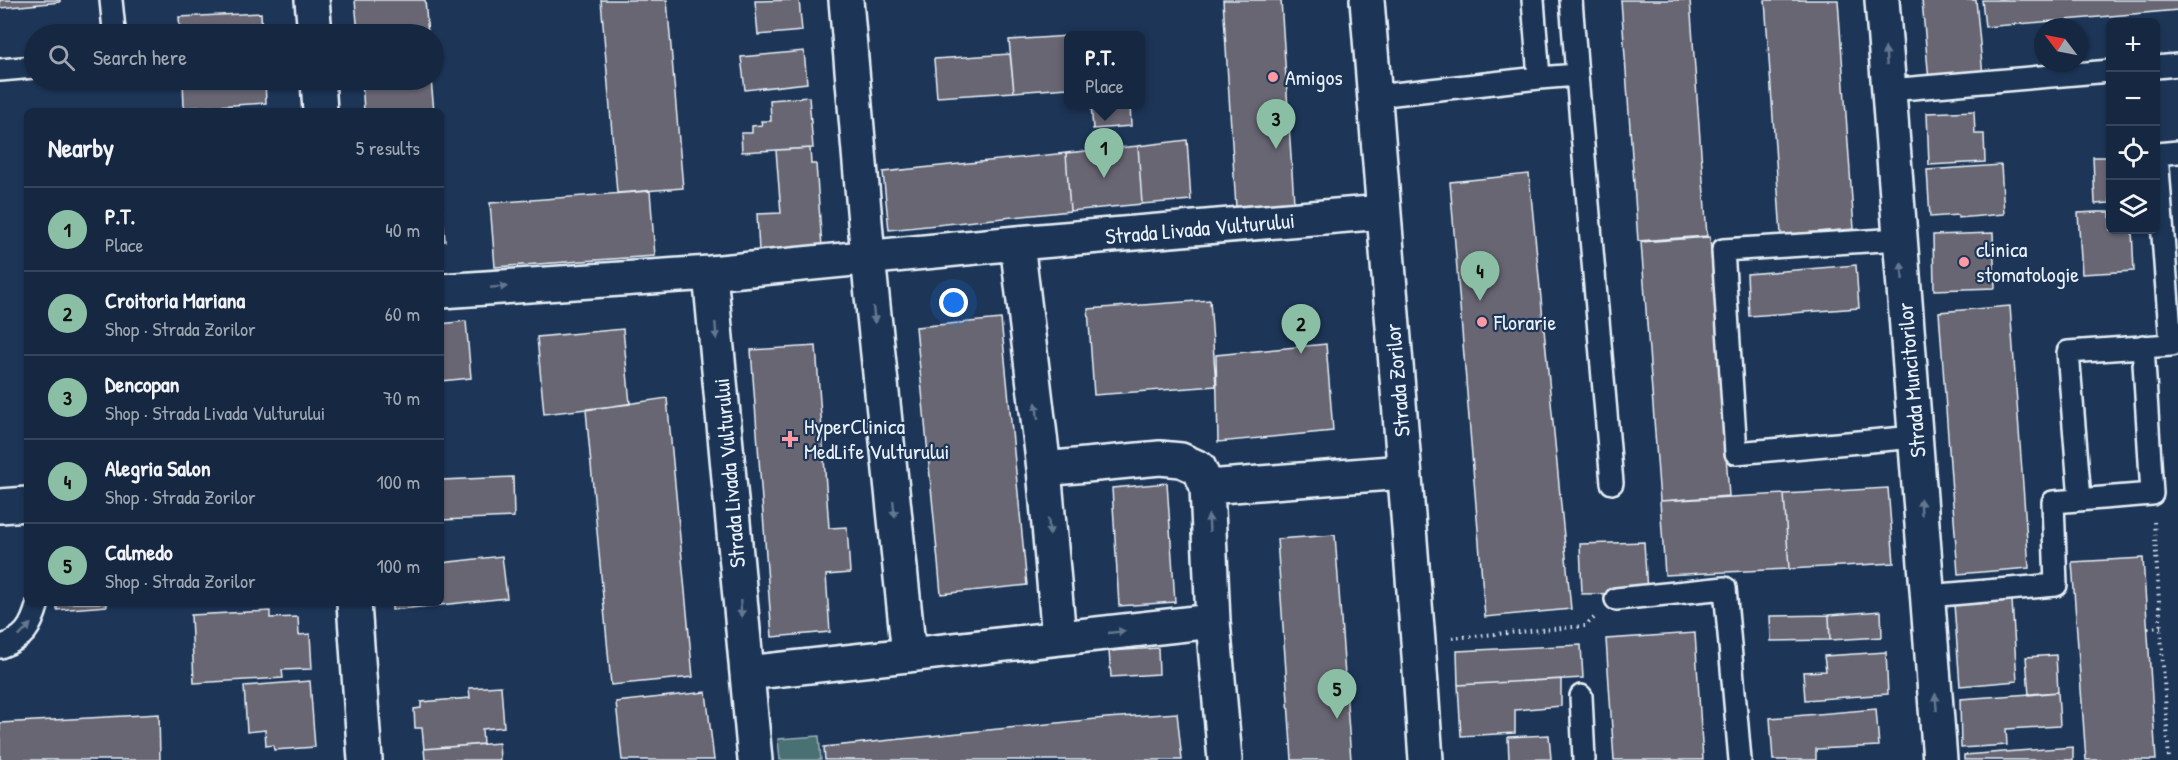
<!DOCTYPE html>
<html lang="en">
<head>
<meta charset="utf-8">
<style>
  :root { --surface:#162841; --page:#1f3048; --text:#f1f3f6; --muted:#9ea6b1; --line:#35445a; --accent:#8abfa5 }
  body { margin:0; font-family:"Patrick Hand",sans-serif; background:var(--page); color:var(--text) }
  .controls { position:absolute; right:18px; top:18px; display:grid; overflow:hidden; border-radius:9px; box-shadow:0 2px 4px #0004 }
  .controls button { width:54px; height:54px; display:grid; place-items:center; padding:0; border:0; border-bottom:2px solid var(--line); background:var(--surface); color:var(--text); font:30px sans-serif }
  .compass { position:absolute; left:2034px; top:18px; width:54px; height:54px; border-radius:50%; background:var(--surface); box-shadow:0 2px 4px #0004; rotate:302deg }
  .you { position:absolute; left:954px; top:303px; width:21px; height:21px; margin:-15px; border:4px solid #fff; border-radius:50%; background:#1a73e8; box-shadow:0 0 0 9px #1a73e833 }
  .badge { display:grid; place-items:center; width:39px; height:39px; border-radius:50%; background:var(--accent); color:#111; font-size:20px; font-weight:700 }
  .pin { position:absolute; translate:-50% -50px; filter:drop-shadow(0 2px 3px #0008) }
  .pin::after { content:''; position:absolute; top:32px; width:21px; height:18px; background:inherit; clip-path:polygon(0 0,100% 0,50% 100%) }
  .popup { position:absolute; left:1064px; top:31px; width:81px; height:78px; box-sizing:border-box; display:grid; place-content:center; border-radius:9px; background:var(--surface); filter:drop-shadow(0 2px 4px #0005); font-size:20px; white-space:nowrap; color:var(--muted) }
  .popup b { font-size:22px; color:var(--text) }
  .popup::after { content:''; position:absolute; left:50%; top:100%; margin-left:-12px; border:12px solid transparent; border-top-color:var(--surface) }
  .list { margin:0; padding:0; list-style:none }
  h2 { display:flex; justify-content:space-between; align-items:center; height:78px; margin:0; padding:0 24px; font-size:26px }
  h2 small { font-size:20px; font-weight:400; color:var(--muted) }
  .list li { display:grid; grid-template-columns:39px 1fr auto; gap:18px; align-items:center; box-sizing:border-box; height:84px; padding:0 24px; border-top:2px solid var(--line) }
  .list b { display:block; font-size:22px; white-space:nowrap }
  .list p { margin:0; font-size:20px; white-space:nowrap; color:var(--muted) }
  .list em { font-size:20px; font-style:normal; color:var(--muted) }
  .icon { flex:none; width:33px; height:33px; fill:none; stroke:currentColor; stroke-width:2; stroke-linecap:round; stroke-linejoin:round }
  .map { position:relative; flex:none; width:2178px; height:760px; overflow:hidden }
  .search { position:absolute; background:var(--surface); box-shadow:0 2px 4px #0004; left:24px; top:24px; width:420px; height:66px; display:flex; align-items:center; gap:15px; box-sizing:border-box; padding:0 21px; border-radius:33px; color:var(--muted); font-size:22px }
  .panel { position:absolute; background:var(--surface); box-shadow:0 2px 4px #0004; left:24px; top:108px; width:420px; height:498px; border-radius:9px }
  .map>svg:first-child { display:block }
</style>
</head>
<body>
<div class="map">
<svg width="2178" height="760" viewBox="0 0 2178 760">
  <rect width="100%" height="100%" fill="#1d3557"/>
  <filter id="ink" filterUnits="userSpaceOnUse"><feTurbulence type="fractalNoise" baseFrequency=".0167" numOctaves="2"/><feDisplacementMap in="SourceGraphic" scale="12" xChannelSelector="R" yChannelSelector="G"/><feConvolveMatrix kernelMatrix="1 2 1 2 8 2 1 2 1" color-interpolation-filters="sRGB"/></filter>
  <g filter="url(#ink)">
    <!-- green -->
    <path fill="#486f73" stroke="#98b0b6" stroke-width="1.5" d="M819 736 821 760H780L778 739Z"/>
    <!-- building -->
    <path fill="#686673" stroke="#e8f1f8" stroke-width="1.5" d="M0 0H60V2L0 8Z
      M355 0H425L428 34H358Z
      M601 0H667L683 188 617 193Z
      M799 0 802 31 758 35 755 1Z
      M1223 0H1281L1294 203 1236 207Z
      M1621 0H1690L1707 236 1638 241Z
      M1765 0H1838L1854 229 1781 235Z
      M1922 0H1976L1983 76 1929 81Z
      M1982 0H2178V10L1985 27Z
      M261 13 262 34H180L179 17Z
      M1068 36V88L1014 92 1009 40Z
      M804 51 807 83 745 90 741 57Z
      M1010 54 1014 92 937 97 934 59Z
      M183 80H265L266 103 184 108Z
      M362 80H431L434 111H364Z
      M809 97 813 148 742 152 741 133H752V126L762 125 761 121H771L770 100Z
      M1091 104H1130L1131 126 1093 129Z
      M1974 111 1975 134H1984L1985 162 1929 165 1927 113Z
      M1187 140 1191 200 1142 204 1138 146Z
      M1138 146 1142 204 1070 211 1066 153Z
      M810 148 811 164H816L822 247 759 251 757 214 781 213 776 150Z
      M1066 153 1070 211 889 230 883 172Z
      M2093 157H2110V203L2095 204Z
      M2001 165 2004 214 1958 218V215L1930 217 1927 170Z
      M1529 174 1571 609 1485 617 1450 182Z
      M650 191 655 256 495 267 490 203Z
      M441 195 445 241H441Z
      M2096 212H2110V230H2132L2134 271 2082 274 2078 213Z
      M1993 233 1995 288 1934 290 1933 235Z
      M1710 237 1729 496 1660 501 1641 242Z
      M1856 265 1859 308 1749 316 1747 274Z
      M1210 300 1216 386 1094 395 1088 309Z
      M2010 306 2029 568 1958 574 1939 312Z
      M1001 319 1027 585 941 594 916 327Z
      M466 321 471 378 441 381V324Z
      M623 329 630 404 544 414 537 337Z
      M1326 344 1333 431 1218 442 1216 355Z
      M816 346 829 528 847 527 850 573 826 575 830 632 772 637 751 350Z
      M667 398 693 677 611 685 586 410Z
      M513 477 514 517 441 520V480Z
      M1167 483 1175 602 1119 606 1112 488Z
      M1888 488 1894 563 1789 569 1784 494Z
      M1784 494 1789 569 1665 575 1660 501Z
      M1335 535 1351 760H1292L1277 539Z
      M1644 542 1647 593 1582 594 1580 544Z
      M502 556 507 598 392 610V603H441V563Z
      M2143 558 2156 760H2086L2072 562Z
      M2012 600 2017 681 1960 686 1954 604Z
      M57 603H107V606L57 610Z
      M270 611V618L298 617 299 635 310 634 312 669 282 670 283 678 194 683 191 615Z
      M1881 611 1882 637 1830 640 1829 615Z
      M1829 615 1830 640 1771 641 1770 616Z
      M1695 633 1703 760H1614L1606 639Z
      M1581 645 1583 678 1458 685 1457 651Z
      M1158 648 1159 674 1111 677 1109 651Z
      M1886 652 1888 694 1805 700 1803 672 1826 671 1824 656Z
      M2056 655 2058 692 2029 695 2026 657Z
      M1561 679V706L1515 710V733L1461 736 1458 685Z
      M310 681 315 747 274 750 273 745 266 746 265 730 247 732 244 686Z
      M501 686 504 727 482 729 483 744 424 749 422 728H415L414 709 421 708V702L470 698 469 688Z
      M706 692 714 760H622L616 702Z
      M2058 692 2060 726 2006 729 2007 745 1961 748 1960 699Z
      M1876 709 1879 746 1816 749V760H1773L1770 718Z
      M1177 713 1182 760H825L824 747 1106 718Z
      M159 714 160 760H0V723Z
      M1549 735 1551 759 1509 760 1508 737Z
      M499 743 500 760H425L424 749Z
      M2073 747V760H1964V755Z"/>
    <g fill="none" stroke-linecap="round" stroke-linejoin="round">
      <!-- lane casing -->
      <g stroke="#e8f1f8" stroke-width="26">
        <path id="lane" d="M111 0 114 30 112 34
          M1533 0 1539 78 1577 75 1612 483
          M1571 0 1577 75
          M2156 67 2178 65
          M0 70 34 67
          M1889 90 2110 71
          M1376 96 1539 78
          M1900 239 1723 250 1736 453 1915 437
          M2080 499 2068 352 2171 345 2157 154 2178 152
          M1928 596 2056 585 2053 502 2152 494 2143 346
          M1616 599 1725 588 1740 760
          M0 647C25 638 31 628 38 603
          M1581 696 1584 760"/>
      </g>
      <!-- street casing -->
      <g stroke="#e8f1f8" stroke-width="38">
        <path id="street" d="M312 0 315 34
          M846 0 868 257 909 655
          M1882 0 1940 760
          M318 80 320 111
          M1017 243 1044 469 1059 638
          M710 273 755 760
          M441 291 710 273 1017 243 1383 212
          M1207 487 1404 472
          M0 506 27 504
          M354 603 365 760
          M1213 621 1225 760
          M747 673 1213 621 1207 487 1199 468 1181 460 1160 458 1044 469"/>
      </g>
      <!-- secondary casing -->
      <g stroke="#e8f1f8" stroke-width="38">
        <path id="secondary" d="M1367 0 1418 641 1426 760"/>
      </g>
      <!-- path -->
      <path stroke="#e8f1f8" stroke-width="4" stroke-dasharray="1.5 4.5" stroke-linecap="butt" d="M2154 522 2169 760
        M2148 628 2161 627
        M1452 638 1585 626 1594 618"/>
      <!-- lane -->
      <use href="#lane" stroke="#1d3557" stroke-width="21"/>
      <!-- street -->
      <use href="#street" stroke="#1d3557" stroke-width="33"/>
      <!-- secondary -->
      <use href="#secondary" stroke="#1d3557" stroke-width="33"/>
    </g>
    <!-- one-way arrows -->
    <defs><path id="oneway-solid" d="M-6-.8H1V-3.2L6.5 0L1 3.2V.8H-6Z" transform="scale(1.5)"/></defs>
    <g fill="#64778f">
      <use href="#oneway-solid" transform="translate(1886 56) rotate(-94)"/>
      <use href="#oneway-solid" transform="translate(1902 271) rotate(-95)"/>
      <use href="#oneway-solid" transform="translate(499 287) rotate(-4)"/>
      <use href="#oneway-solid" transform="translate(874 315) rotate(84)"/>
      <use href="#oneway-solid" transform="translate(716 331) rotate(85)"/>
      <use href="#oneway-solid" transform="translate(1037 411) rotate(-97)"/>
      <use href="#oneway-solid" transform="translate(1921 507) rotate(-94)"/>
      <use href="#oneway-solid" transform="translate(894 509) rotate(84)"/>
      <use href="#oneway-solid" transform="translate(1209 523) rotate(-93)"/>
      <use href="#oneway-solid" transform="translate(1049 527) rotate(85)"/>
      <use href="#oneway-solid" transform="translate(741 609) rotate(85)"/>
      <use href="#oneway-solid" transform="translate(25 630) rotate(-47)"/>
      <use href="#oneway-solid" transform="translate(1117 632) rotate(-6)"/>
      <use href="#oneway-solid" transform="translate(1936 702) rotate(-94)"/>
    </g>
  </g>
  <!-- markers -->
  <g fill="#ff9aa2" stroke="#1d3557" stroke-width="2">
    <circle cx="1273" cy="77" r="6"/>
    <circle cx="1964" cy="262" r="6"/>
    <circle cx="1482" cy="322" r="6"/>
    <path d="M787 430h6v6h6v6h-6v6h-6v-6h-6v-6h6z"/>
  </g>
  <g text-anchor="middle" stroke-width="4.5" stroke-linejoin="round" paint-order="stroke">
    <!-- poi labels -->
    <g font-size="22" fill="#e8f1f8" stroke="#1d3557" text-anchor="start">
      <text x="1285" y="85">Amigos</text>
      <text x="1976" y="257">clinica<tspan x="1976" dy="25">stomatologie</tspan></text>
      <text x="1494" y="330">Florarie</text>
      <text x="804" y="434">HyperClinica<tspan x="804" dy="25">MedLife Vulturului</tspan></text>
    </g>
    <!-- street labels -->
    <g font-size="22" fill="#e8f1f8" stroke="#1d3557">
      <text transform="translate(1200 228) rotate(-5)" y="8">Strada Livada Vulturului</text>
      <text transform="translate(1397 380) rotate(-95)" y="8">Strada Zorilor</text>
      <text transform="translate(1911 380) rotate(-95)" y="8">Strada Muncitorilor</text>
      <text transform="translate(729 473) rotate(-95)" y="8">Strada Livada Vulturului</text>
    </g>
  </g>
</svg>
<div class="controls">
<button>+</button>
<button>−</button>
<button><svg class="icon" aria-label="locate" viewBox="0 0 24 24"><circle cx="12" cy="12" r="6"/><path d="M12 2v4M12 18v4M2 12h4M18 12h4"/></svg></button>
<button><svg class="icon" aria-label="layers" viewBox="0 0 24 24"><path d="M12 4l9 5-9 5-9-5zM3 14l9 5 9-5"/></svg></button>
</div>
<svg class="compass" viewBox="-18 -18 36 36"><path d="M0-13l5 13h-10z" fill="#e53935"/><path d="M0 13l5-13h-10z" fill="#9ea6b1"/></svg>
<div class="you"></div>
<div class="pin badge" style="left:1104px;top:178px">1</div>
<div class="popup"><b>P.T.</b>Place</div>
<div class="pin badge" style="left:1301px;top:354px">2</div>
<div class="pin badge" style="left:1276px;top:149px">3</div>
<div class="pin badge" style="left:1480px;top:301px">4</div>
<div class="pin badge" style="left:1337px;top:719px">5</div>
<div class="search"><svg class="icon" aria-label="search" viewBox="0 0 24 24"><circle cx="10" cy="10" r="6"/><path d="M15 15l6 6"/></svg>Search here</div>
<section class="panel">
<h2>Nearby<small>5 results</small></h2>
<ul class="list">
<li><span class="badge">1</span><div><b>P.T.</b><p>Place</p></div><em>40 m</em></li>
<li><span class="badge">2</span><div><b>Croitoria Mariana</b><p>Shop · Strada Zorilor</p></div><em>60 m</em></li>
<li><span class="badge">3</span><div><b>Dencopan</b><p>Shop · Strada Livada Vulturului</p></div><em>70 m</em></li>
<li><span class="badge">4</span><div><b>Alegria Salon</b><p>Shop · Strada Zorilor</p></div><em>100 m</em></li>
<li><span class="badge">5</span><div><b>Calmedo</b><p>Shop · Strada Zorilor</p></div><em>100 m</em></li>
</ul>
</section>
</div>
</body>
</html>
